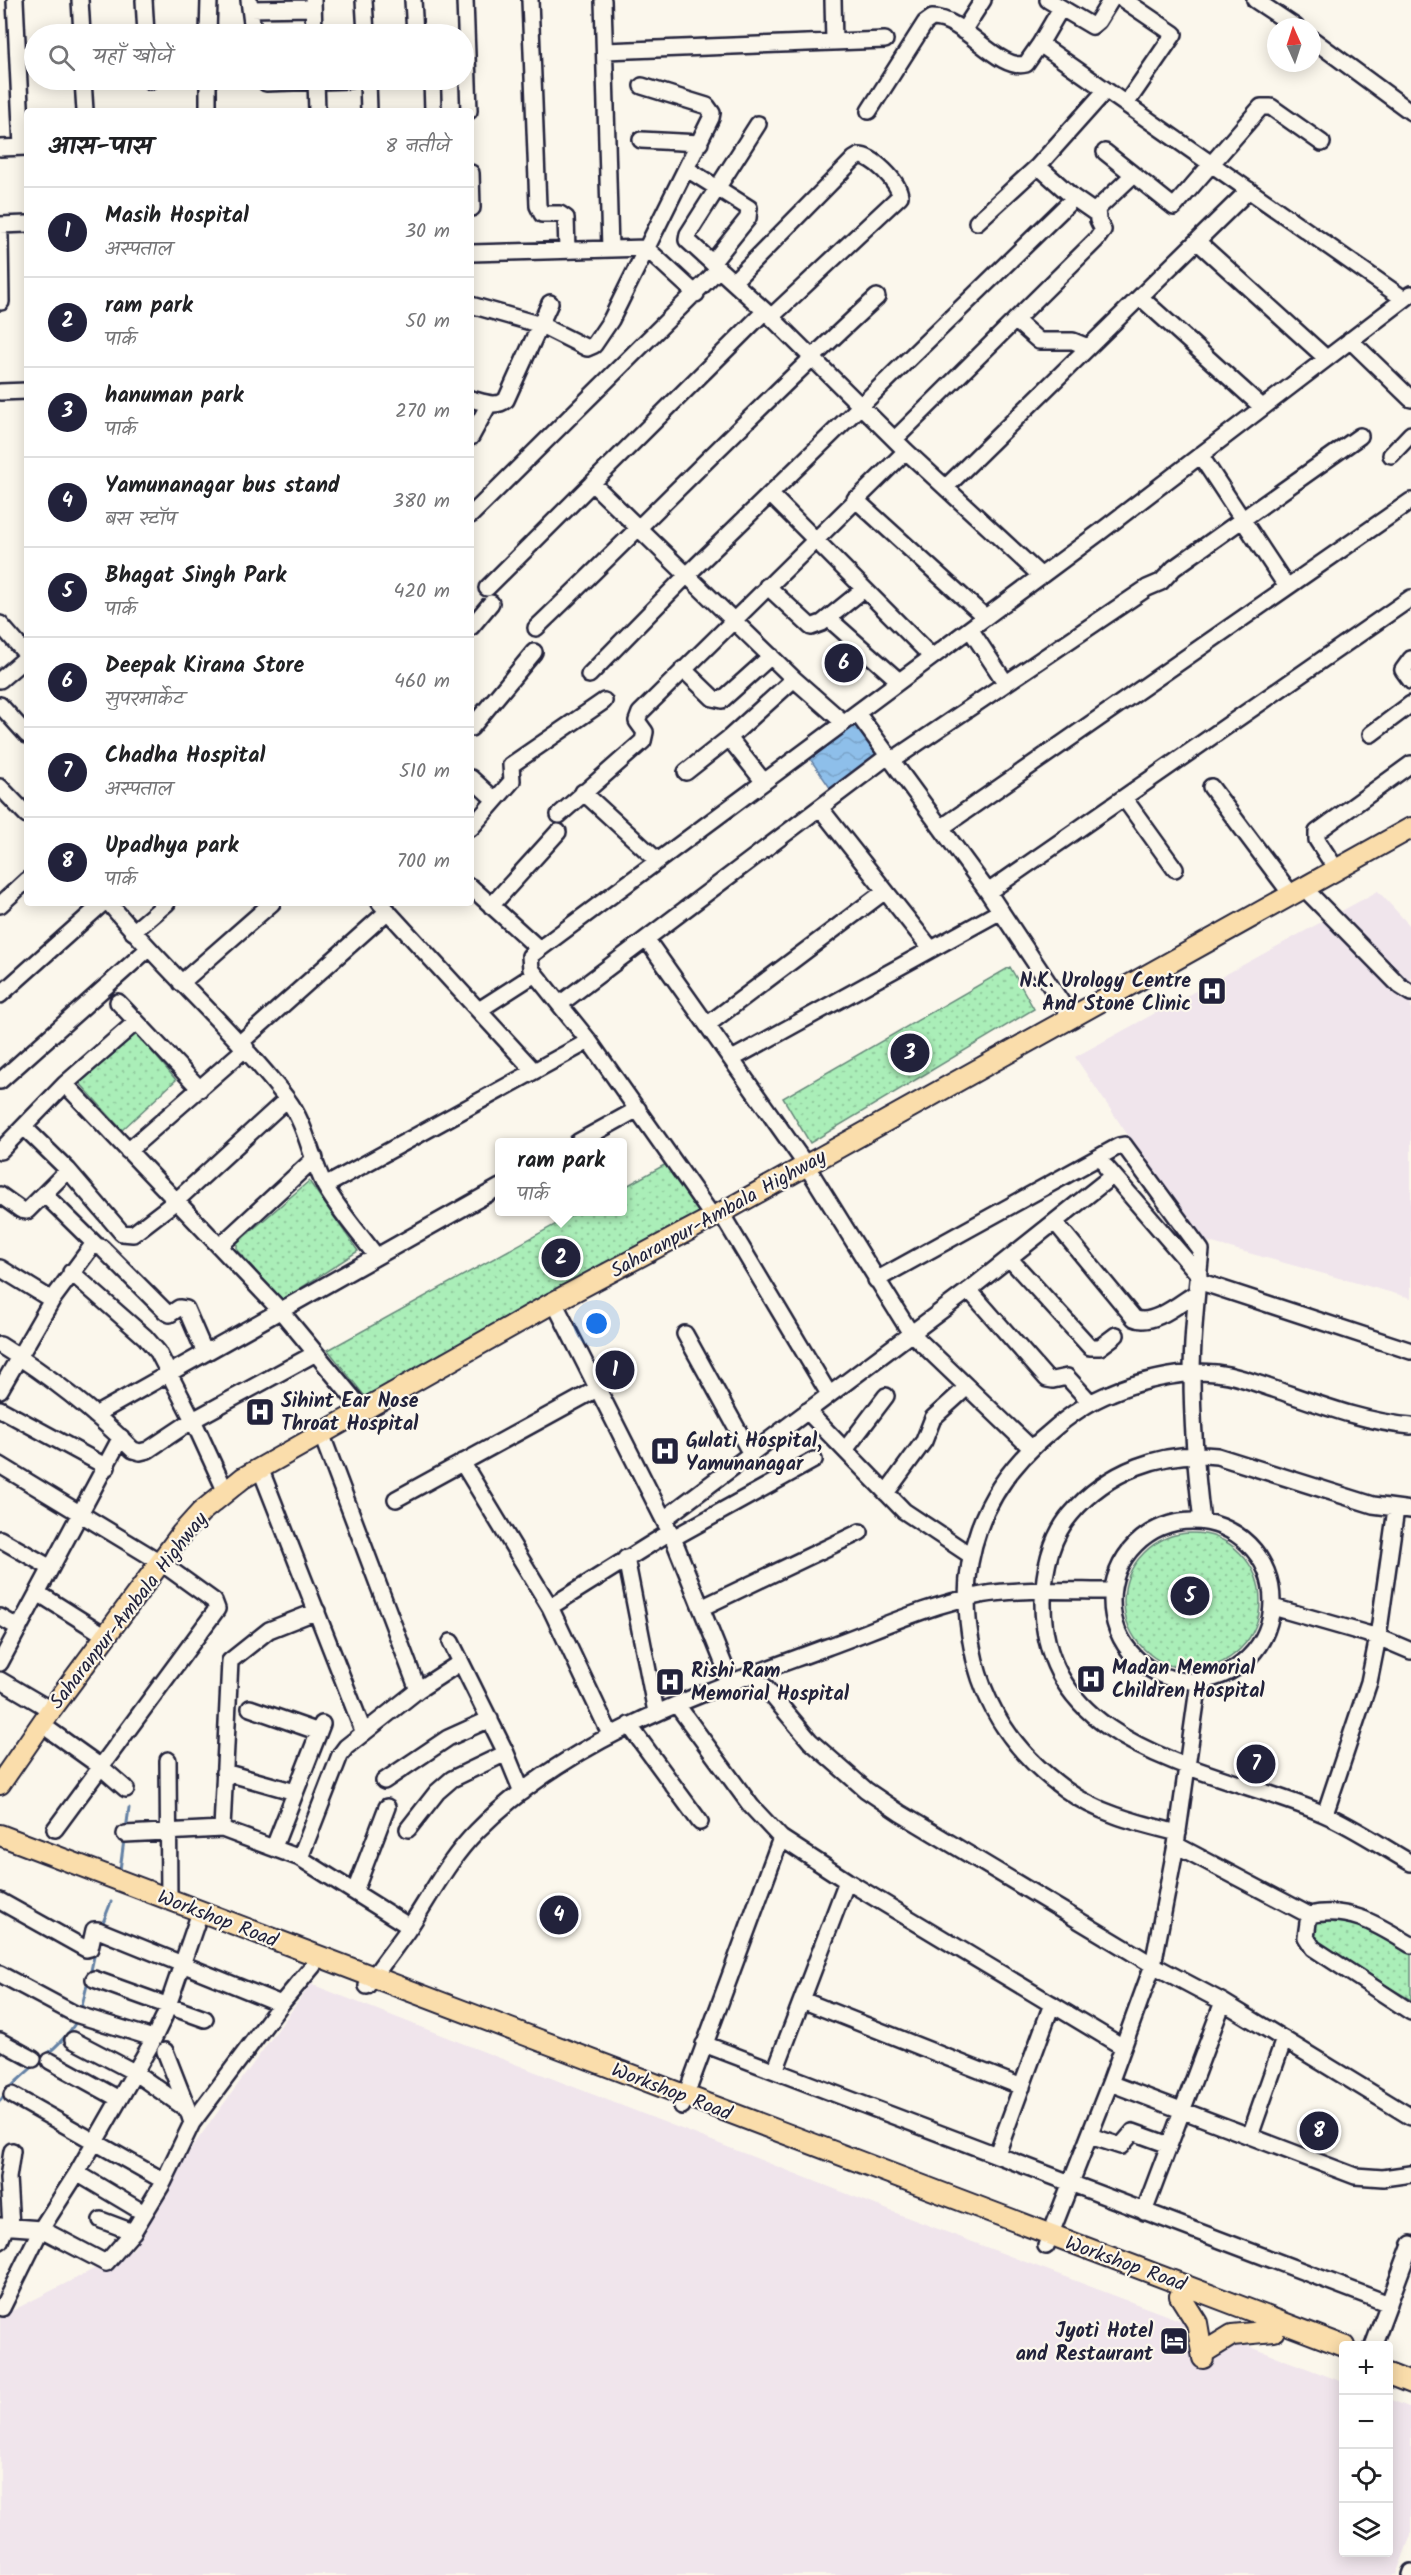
<!DOCTYPE html>
<html lang="hi">
<head>
<meta charset="utf-8">
<style>
  :root { --surface:#fff; --page:#f6f6f6; --text:#202124; --muted:#757577; --line:#e0e0e0; --accent:#22223b }
  body { margin:0; font-family:Kalam,"Playpen Sans Deva",sans-serif; background:var(--page); color:var(--text) }
  .controls { position:absolute; right:18px; bottom:18px; display:grid; overflow:hidden; border-radius:6px; box-shadow:0 3px 15px #0003 }
  .controls button { width:54px; height:54px; display:grid; place-items:center; padding:0; border:0; border-bottom:2px solid var(--line); background:var(--surface); color:var(--text); font:30px sans-serif }
  .compass { position:absolute; left:1267px; top:18px; width:54px; height:54px; border-radius:50%; background:var(--surface); box-shadow:0 3px 15px #0003; rotate:357deg }
  .you { position:absolute; left:597px; top:1324px; width:21px; height:21px; margin:-15px; border:4px solid #fff; border-radius:50%; background:#1a73e8; box-shadow:0 0 0 9px #1a73e833 }
  .badge { display:grid; place-items:center; width:39px; height:39px; border-radius:50%; background:var(--accent); color:#fff; font-size:20px; font-weight:700 }
  .pin { position:absolute; translate:-50% -50%; border:3px solid #fff; box-shadow:0 2px 6px #0006 }
  .popup { position:absolute; left:495px; top:1138px; width:132px; height:78px; box-sizing:border-box; display:grid; place-content:center; border-radius:6px; background:var(--surface); filter:drop-shadow(0 2px 4px #0005); font-size:20px; white-space:nowrap; color:var(--muted) }
  .popup b { font-size:22px; color:var(--text) }
  .popup::after { content:''; position:absolute; left:50%; top:100%; margin-left:-12px; border:12px solid transparent; border-top-color:var(--surface) }
  .list { margin:0; padding:0; list-style:none }
  h2 { display:flex; justify-content:space-between; align-items:center; height:78px; margin:0; padding:0 24px; font-size:26px }
  h2 small { font-size:20px; font-weight:400; color:var(--muted) }
  .list li { display:grid; grid-template-columns:39px 1fr auto; gap:18px; align-items:center; box-sizing:border-box; height:90px; padding:0 24px; border-top:2px solid var(--line) }
  .list b { display:block; font-size:22px; white-space:nowrap }
  .list p { margin:0; font-size:20px; white-space:nowrap; color:var(--muted) }
  .list em { font-size:20px; font-style:normal; color:var(--muted) }
  .icon { flex:none; width:33px; height:33px; fill:none; stroke:currentColor; stroke-width:2; stroke-linecap:round; stroke-linejoin:round }
  .map { position:relative; flex:none; width:1411px; height:2575px; overflow:hidden }
  .search { position:absolute; background:var(--surface); box-shadow:0 3px 15px #0003; left:24px; top:24px; width:450px; height:66px; display:flex; align-items:center; gap:15px; box-sizing:border-box; padding:0 21px; border-radius:33px; color:var(--muted); font-size:22px }
  .panel { position:absolute; background:var(--surface); box-shadow:0 3px 15px #0003; left:24px; top:108px; width:450px; height:798px; border-radius:6px }
  .map>svg:first-child { display:block }
</style>
</head>
<body>
<div class="map">
<svg width="1411" height="2575" viewBox="0 0 1411 2575">
  <defs>
    <pattern id="park-dots" width="8" height="8" patternUnits="userSpaceOnUse" patternTransform="scale(1.5)"><rect width="8" height="8" fill="#aaeeb8"/><path d="M2 2h.1M6 6h.1" fill="none" stroke="#92cc9f" stroke-width="1.8" stroke-linecap="round"/></pattern>
    <pattern id="water-waves" width="16" height="10" patternUnits="userSpaceOnUse" patternTransform="scale(1.5)"><rect width="16" height="10" fill="#8ebfea"/><path d="M0 5q4-4 8 0t8 0" fill="none" stroke="#7aa4ca"/></pattern>
  </defs>
  <rect width="100%" height="100%" fill="#fbf7ec"/>
  <filter id="ink" filterUnits="userSpaceOnUse"><feTurbulence type="fractalNoise" baseFrequency=".0167" numOctaves="2"/><feDisplacementMap in="SourceGraphic" scale="12" xChannelSelector="R" yChannelSelector="G"/><feConvolveMatrix kernelMatrix="1 2 1 2 8 2 1 2 1" color-interpolation-filters="sRGB"/></filter>
  <g filter="url(#ink)">
    <!-- built -->
    <path fill="#f0e5ec" d="M1378 891 1411 927V1298L1198 1239 1075 1057Z
      M311 1984 901 2215 1343 2382 1344 2552H1388L1389 2399 1411 2408V2535L1396 2575H0V2317L133 2249 193 2146Z"/>
    <!-- park -->
    <path fill="url(#park-dots)" stroke="#66887a" stroke-width="1.5" d="M1010 967 1034 1009 810 1143 783 1098Z
      M135 1031 176 1080 122 1130 78 1081Z
      M666 1164 704 1217 367 1399 328 1350 578 1212H622L623 1188Z
      M309 1181 358 1251 281 1301 237 1249V1243Z
      M1124 1601a68 68 0 1 1 136 0a68 68 0 1 1-136 0Z
      M1313 1917 1368 1925 1411 1951V2000L1319 1947 1311 1934Z"/>
    <!-- water -->
    <path fill="url(#water-waves)" stroke="#6380a4" stroke-width="1.5" d="M853 718 882 758 835 795 806 753Z"/>
    <g fill="none" stroke-linecap="round" stroke-linejoin="round">
      <!-- stream -->
      <path stroke="#6380a4" stroke-width="3" d="M126 1830 129 1808
        M120 1870 124 1840
        M102 1925 111 1902
        M90 1975 95 1952
        M81 2010 88 1981
        M0 2101C22 2069 58 2053 78 2019"/>
      <!-- minor casing -->
      <g stroke="#22223b" stroke-width="20">
        <path id="minor" d="M15 0 22 147
          M80 0 82 34
          M144 0 146 34
          M249 0 253 31
          M313 0 314 34
          M364 0 366 34
          M413 0 415 34
          M465 0 469 111
          M530 0 538 206 542 214H560L566 218 567 250
          M603 0 610 249
          M833 0 834 42
          M1048 0 1092 26 1098 21 1111 0
          M1124 0 1174 34 1126 104
          M1255 0 1296 27
          M250 9 313 8
          M963 31 983 0
          M208 34 209 0
          M1312 39 1411 112
          M1040 44 1061 8
          M605 51 885 40
          M83 80 85 111
          M149 80 150 81
          M316 80 317 111
          M368 80 369 111
          M432 80 433 111
          M266 83 350 80
          M208 111V80
          M869 111 925 23 932 18C964 17 998 72 1026 64L1040 44 1404 299
          M758 124 688 234 687 240 765 311 906 451 1041 576
          M641 140 700 143
          M0 148 27 147
          M1105 152 1174 207 1261 107H1271L1322 143
          M1038 166 1074 198 1097 214
          M687 169 749 208 748 218 712 263
          M471 173 472 208
          M977 222 1038 166 1106 90
          M0 225 27 224
          M0 236 1 302
          M1198 242 1326 358
          M471 253 646 248 696 294
          M733 282 854 159 859 156C872 155 899 182 900 196L771 317
          M1140 297 1262 407
          M471 305 541 325 587 348 594 345 611 320 711 118 712 113 707 106 642 86
          M1015 320 1039 341H1073L1088 347
          M1350 340 1411 399
          M0 392 27 391
          M471 399C483 402 496 408 506 400L550 303
          M471 437 489 404
          M896 438 1096 240 1103 230 1098 220 1097 209 1133 175
          M1200 455 1287 587
          M1391 455 1411 434
          M592 483 794 679 843 722
          M946 487 1249 190
          M770 494 932 657
          M855 499 985 617
          M471 515 719 269
          M767 586 811 627 822 623 864 589
          M487 588 765 311
          M828 618 899 681
          M0 624 27 655
          M471 627 491 603
          M536 628C650 519 760 404 877 297
          M970 629 1005 682
          M1411 659 1403 670 1411 681
          M683 669 713 698 722 700 771 656
          M589 675 686 576 1074 198
          M0 680 27 657
          M0 705 27 735
          M857 713 988 892 1071 1017
          M471 728 534 652
          M1371 734 1411 704
          M891 761 1147 588 1161 582 1174 568 1360 436
          M686 772 729 738
          M471 778 495 800
          M764 782 729 738 794 679
          M0 787 27 815
          M1211 787 1291 894
          M583 792 658 861
          M1124 798 1175 869
          M820 808 931 949
          M559 815 643 741 645 732 637 721 640 713 906 451
          M471 828 512 781 511 765 604 701
          M941 828 1411 501
          M1336 869 1317 840V832L1411 764
          M471 887 538 948
          M1303 887 1400 986 1411 993
          M988 892 1411 598
          M109 903C165 971 233 1029 287 1099 307 1125 310 1158 325 1186 339 1211 360 1234 376 1256
          M380 903 534 1071
          M0 905 27 880
          M491 906 558 832
          M133 932 167 903
          M647 940 806 1165 910 1332 1031 1448
          M181 983 272 903
          M0 995 103 903
          M118 1002 200 1089
          M560 1004 888 756
          M479 1010 535 974
          M707 1025 885 891
          M240 1043 388 911
          M732 1059 1001 911
          M0 1081 148 949
          M65 1084 280 1310 362 1409
          M24 1127 68 1170 122 1233 133 1234 176 1201 287 1099
          M578 1142 638 1109
          M0 1151 65 1084 136 1022
          M128 1151 246 1048
          M1106 1167 1199 1275
          M325 1186 589 1041
          M44 1194 96 1245
          M0 1195 21 1210 27 1211 68 1170
          M721 1213 829 1394
          M713 1217 589 1041 531 969 530 956 1100 532 1411 294
          M1055 1222 1134 1318C1152 1327 1180 1303 1196 1293
          M220 1246 315 1158
          M1009 1258 1090 1347H1100L1116 1335
          M0 1268 52 1300
          M71 1272 145 1337 158 1352 193 1420 225 1490
          M876 1280 1119 1146 1124 1145 1201 1250C1197 1291 1192 1332 1192 1374 1192 1423 1196 1472 1202 1521
          M1198 1281 1411 1351
          M969 1290 1047 1379 1053 1380 1067 1377 1090 1402
          M554 1302 673 1538 731 1682
          M685 1334 751 1454
          M0 1345C47 1374 94 1411 133 1450L140 1452 148 1450 193 1420 316 1353
          M0 1390 52 1300 92 1246 101 1247 166 1312 170 1314 179 1308 186 1309 205 1353
          M0 1409 107 1467
          M807 1411 904 1511 970 1555
          M95 1415 500 1187
          M845 1450 886 1396
          M462 1462 550 1607 610 1734
          M0 1465 160 1562 214 1601 217 1609 55 1829
          M260 1468 364 1733
          M886 1493 924 1441 933 1418 966 1388
          M396 1499 597 1389
          M1411 1510 1373 1505 1217 1456C1163 1450 1107 1471 1071 1514 1050 1538 1044 1570 1043 1602 1042 1754 1218 1768 1324 1814 1354 1827 1383 1847 1411 1863
          M664 1519 969 1290 1112 1176
          M1112 1601a80 80 0 1 1 160 0a80 80 0 1 1-160 0Z
          M673 1538 814 1460
          M0 1539 51 1568
          M626 1558 656 1712
          M38 1593 106 1636
          M550 1607 670 1532
          M1273 1607 1378 1637 1411 1651
          M701 1608 860 1532
          M0 1617 19 1628
          M451 1642 506 1753 522 1792
          M0 1663 121 1437
          M754 1674 810 1741 866 1790 900 1813 1153 1965 1223 2002 1411 2117
          M0 1680 51 1710
          M418 1690 461 1662
          M677 1705 751 1806 781 1838 847 1881 1123 2047
          M250 1708 319 1732
          M41 1724 101 1767 126 1789
          M629 1725 700 1822
          M168 1760 169 1900
          M224 1772 295 1792
          M384 1781 448 1738 490 1719
          M1325 1814 1369 1682 1378 1637 1396 1509
          M222 1829 230 1661 269 1630 317 1611
          M408 1829 437 1792 452 1779 506 1753
          M1178 1833C1139 1823 1099 1814 1066 1790 1017 1755 983 1707 972 1647 955 1562 982 1488 1049 1433 1068 1416 1088 1402 1111 1393 1136 1382 1165 1376 1192 1373 1222 1369 1249 1381 1277 1390 1321 1405 1365 1422 1411 1426
          M125 1834 222 1829 300 1858 410 1927
          M1176 1845 1309 1915C1350 1906 1378 1925 1411 1945
          M274 1847 322 1724
          M300 1858 340 1755 346 1747 418 1690 321 1433
          M355 1891 387 1807
          M0 1901 86 1949 90 1948 94 1930H98L281 2004
          M1309 1915 1306 1937 1313 1948 1411 2012
          M0 1974 75 2014 153 2038
          M94 1979 205 2019
          M367 1986C380 1967 394 1949 407 1931 430 1897 448 1860 477 1831 572 1735 703 1693 827 1647 877 1629 928 1605 981 1595 1021 1588 1072 1591 1112 1591
          M802 2000 1022 2087
          M73 2040 134 2072 188 2110 192 2123
          M0 2041 33 2059
          M704 2044 1389 2304
          M165 2051 188 2110
          M50 2061 119 2099
          M775 2071 847 1881
          M1110 2083 1355 2176 1383 2178 1411 2174
          M12 2095 164 2181
          M682 2106 781 1838
          M1090 2136 1121 2146 1133 2132 1169 2145
          M1250 2136 1284 2039
          M997 2154 1052 2004
          M77 2173 144 2213
          M1144 2212 1223 2002
          M101 2220 133 2232
          M0 2226 41 2229 106 2263 133 2232 164 2181 192 2123 281 2004 313 1966
          M11 2227 8 2178 12 2151
          M0 2241 6 2226
          M1046 2246 1110 2083 1153 1965 1176 1845 1199 1681
          M2 2308 41 2229 77 2173 151 2044 164 2017 197 1921
          M1373 2346 1411 2244
          M1410 2575 1411 2572"/>
      </g>
      <!-- major casing -->
      <g stroke="#22223b" stroke-width="24">
        <path id="major" d="M0 1784 51 1710 182 1533 201 1512 243 1478 554 1302 721 1213 1411 828
          M0 1835 1344 2346
          M1180 2296 1197 2323 1203 2358
          M1206 2351 1232 2335 1274 2331
          M1388 2374 1411 2383"/>
      </g>
      <!-- minor -->
      <use href="#minor" stroke="#fbf7ec" stroke-width="15"/>
      <!-- major -->
      <use href="#major" stroke="#faddab" stroke-width="20"/>
    </g>
  </g>
  <!-- icons -->
  <defs>
    <g id="hospital-square" transform="scale(1.5)"><rect x="-9" y="-9" width="18" height="18" rx="4" fill="#22223b" stroke="#fbf7ec"/><path d="M-5-5h3v3.5h4V-5h3V5h-3V1.5h-4V5h-3Z" fill="#fff"/></g>
    <g id="hotel-square" transform="scale(1.5)"><rect x="-9" y="-9" width="18" height="18" rx="4" fill="#22223b" stroke="#fbf7ec"/><path d="M-6-4.5h1.5V1H6V5H4.5V3h-9V5H-6ZM-4 0a1.8 1.8 0 1 1 3.6 0ZM.5 0V-2.5h3Q6-2.5 6 0Z" fill="#fff"/></g>
  </defs>
  <g fill-rule="evenodd">
    <use href="#hospital-square" x="1212" y="991"/>
    <use href="#hospital-square" x="260" y="1412"/>
    <use href="#hospital-square" x="665" y="1451"/>
    <use href="#hospital-square" x="1091" y="1679"/>
    <use href="#hospital-square" x="670" y="1682"/>
    <use href="#hotel-square" x="1174" y="2341"/>
  </g>
  <g text-anchor="middle" stroke-width="4.5" stroke-linejoin="round" paint-order="stroke">
    <!-- poi labels -->
    <g font-size="20" font-weight="bold" fill="#22223b" stroke="#fbf7ec" text-anchor="start">
      <text x="1191" y="987" text-anchor="end">N.K. Urology Centre<tspan x="1191" dy="23">And Stone Clinic</tspan></text>
      <text x="281" y="1407">Sihint Ear Nose<tspan x="281" dy="23">Throat Hospital</tspan></text>
      <text x="686" y="1447">Gulati Hospital,<tspan x="686" dy="23">Yamunanagar</tspan></text>
      <text x="1112" y="1674">Madan Memorial<tspan x="1112" dy="23">Children Hospital</tspan></text>
      <text x="691" y="1677">Rishi Ram<tspan x="691" dy="23">Memorial Hospital</tspan></text>
      <text x="1153" y="2337" text-anchor="end">Jyoti Hotel<tspan x="1153" dy="23">and Restaurant</tspan></text>
    </g>
    <!-- street labels -->
    <g font-size="20" fill="#22223b" stroke="#fbf7ec">
      <text transform="translate(718 1213) rotate(-29)" y="7">Saharanpur-Ambala Highway</text>
      <text transform="translate(128 1610) rotate(-52)" y="7">Saharanpur-Ambala Highway</text>
      <text transform="translate(218 1918) rotate(21)" y="7">Workshop Road</text>
      <text transform="translate(672 2091) rotate(21)" y="7">Workshop Road</text>
      <text transform="translate(1126 2263) rotate(20)" y="7">Workshop Road</text>
    </g>
  </g>
</svg>
<div class="controls">
<button>+</button>
<button>−</button>
<button><svg class="icon" aria-label="locate" viewBox="0 0 24 24"><circle cx="12" cy="12" r="6"/><path d="M12 2v4M12 18v4M2 12h4M18 12h4"/></svg></button>
<button><svg class="icon" aria-label="layers" viewBox="0 0 24 24"><path d="M12 4l9 5-9 5-9-5zM3 14l9 5 9-5"/></svg></button>
</div>
<svg class="compass" viewBox="-18 -18 36 36"><path d="M0-13l5 13h-10z" fill="#e53935"/><path d="M0 13l5-13h-10z" fill="#757577"/></svg>
<div class="you"></div>
<div class="pin badge" style="left:615px;top:1370px">1</div>
<div class="pin badge" style="left:561px;top:1258px">2</div>
<div class="popup"><b>ram park</b>पार्क</div>
<div class="pin badge" style="left:910px;top:1053px">3</div>
<div class="pin badge" style="left:559px;top:1915px">4</div>
<div class="pin badge" style="left:1190px;top:1596px">5</div>
<div class="pin badge" style="left:844px;top:663px">6</div>
<div class="pin badge" style="left:1256px;top:1764px">7</div>
<div class="pin badge" style="left:1319px;top:2131px">8</div>
<div class="search"><svg class="icon" aria-label="search" viewBox="0 0 24 24"><circle cx="10" cy="10" r="6"/><path d="M15 15l6 6"/></svg>यहाँ खोजें</div>
<section class="panel">
<h2>आस-पास<small>8 नतीजे</small></h2>
<ul class="list">
<li><span class="badge">1</span><div><b>Masih Hospital</b><p>अस्पताल</p></div><em>30 m</em></li>
<li><span class="badge">2</span><div><b>ram park</b><p>पार्क</p></div><em>50 m</em></li>
<li><span class="badge">3</span><div><b>hanuman park</b><p>पार्क</p></div><em>270 m</em></li>
<li><span class="badge">4</span><div><b>Yamunanagar bus stand</b><p>बस स्टॉप</p></div><em>380 m</em></li>
<li><span class="badge">5</span><div><b>Bhagat Singh Park</b><p>पार्क</p></div><em>420 m</em></li>
<li><span class="badge">6</span><div><b>Deepak Kirana Store</b><p>सुपरमार्केट</p></div><em>460 m</em></li>
<li><span class="badge">7</span><div><b>Chadha Hospital</b><p>अस्पताल</p></div><em>510 m</em></li>
<li><span class="badge">8</span><div><b>Upadhya park</b><p>पार्क</p></div><em>700 m</em></li>
</ul>
</section>
</div>
</body>
</html>
